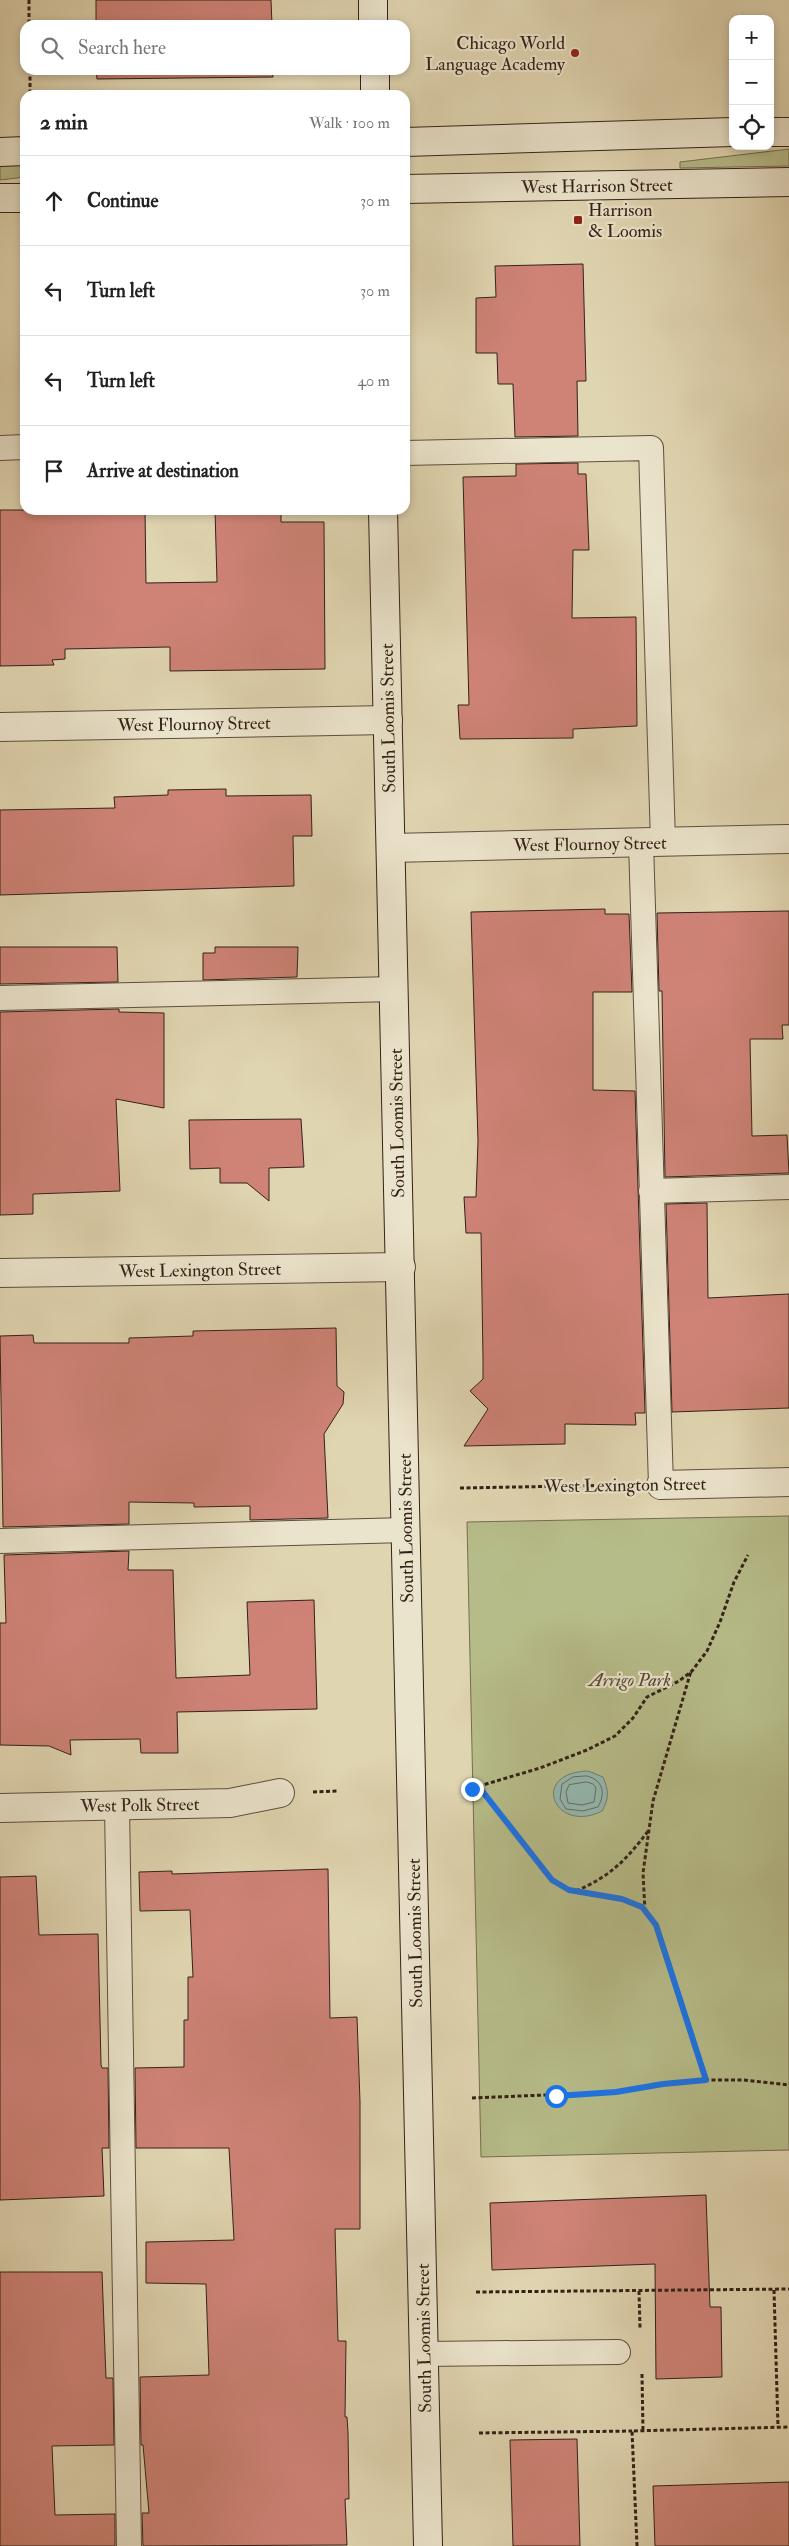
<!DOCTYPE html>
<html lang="en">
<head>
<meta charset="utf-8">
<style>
  :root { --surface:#fff; --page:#f2f2f2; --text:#222; --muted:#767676; --line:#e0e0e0 }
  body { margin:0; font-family:"IM FELL Double Pica",serif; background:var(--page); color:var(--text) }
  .controls { position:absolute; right:15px; top:15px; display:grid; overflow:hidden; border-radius:10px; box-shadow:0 2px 8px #0003 }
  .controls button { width:45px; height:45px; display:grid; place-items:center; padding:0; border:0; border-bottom:1px solid var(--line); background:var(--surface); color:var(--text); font:25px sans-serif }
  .stop { position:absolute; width:15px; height:15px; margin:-11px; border:4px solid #1a73e8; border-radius:50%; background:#fff }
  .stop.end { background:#1a73e8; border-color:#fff; box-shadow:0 1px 5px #0008 }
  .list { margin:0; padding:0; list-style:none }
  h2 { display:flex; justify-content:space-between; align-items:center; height:65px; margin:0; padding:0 20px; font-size:21px }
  h2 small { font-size:16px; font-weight:400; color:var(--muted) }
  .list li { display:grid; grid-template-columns:32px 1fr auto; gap:15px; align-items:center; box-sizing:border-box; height:90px; padding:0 20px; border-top:1px solid var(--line) }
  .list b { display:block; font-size:19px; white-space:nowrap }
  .list em { font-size:16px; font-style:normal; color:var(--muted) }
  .icon { flex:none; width:28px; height:28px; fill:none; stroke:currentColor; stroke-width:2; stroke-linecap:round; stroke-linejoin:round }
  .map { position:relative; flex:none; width:789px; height:2546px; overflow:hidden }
  .search { position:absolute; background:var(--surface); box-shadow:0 2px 8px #0003; left:20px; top:20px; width:390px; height:55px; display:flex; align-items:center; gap:12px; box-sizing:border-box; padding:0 18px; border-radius:15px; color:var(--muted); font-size:19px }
  .panel { position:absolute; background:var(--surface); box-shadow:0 2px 8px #0003; left:20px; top:90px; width:390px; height:425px; border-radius:15px }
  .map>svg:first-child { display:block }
</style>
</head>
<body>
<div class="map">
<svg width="789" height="2546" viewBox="0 0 789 2546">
  <rect width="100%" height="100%" fill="#e0d5b1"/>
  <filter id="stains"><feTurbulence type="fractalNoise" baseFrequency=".004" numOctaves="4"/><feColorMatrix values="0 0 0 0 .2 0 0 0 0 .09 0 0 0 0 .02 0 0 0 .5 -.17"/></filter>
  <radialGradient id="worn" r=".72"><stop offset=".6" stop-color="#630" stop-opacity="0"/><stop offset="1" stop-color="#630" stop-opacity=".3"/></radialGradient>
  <!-- green -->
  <path fill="#b6bc89" stroke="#746e50" d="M789 149V166L680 168V162Z
    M0 163H25V177L0 180Z
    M789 1516V2150L481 2157 467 1522Z"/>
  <!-- water -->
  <path fill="#94b8af" stroke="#6d7c72" d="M588 1771 603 1777C609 1790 609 1799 602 1811 555 1835 528 1773 588 1771Z"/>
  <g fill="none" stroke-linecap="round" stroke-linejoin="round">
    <!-- shore -->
    <path stroke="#646c63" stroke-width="1" d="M587 1776C603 1780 606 1793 598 1807L583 1811 566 1809 560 1799 562 1784 573 1777Z
      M587 1782 593 1784 596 1788 594 1802 582 1805 568 1803 566 1792 569 1785Z"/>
  </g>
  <!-- building -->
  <path fill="#cf8377" stroke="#332117" d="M96 0H271L272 25H96Z
    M96 70H272L273 77 97 79Z
    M583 264 586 381H577L578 436 515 437 513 384H498L497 353H476V298L496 297 495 266Z
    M578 463V474H586L589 550H573L572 618 636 617 637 726 573 729V738L460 739 458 705H469L463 477 516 476V464Z
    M0 510H145L146 583 217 582 215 510H281V522H324L325 669 170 671V647L65 649V659L52 660 54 665 0 666Z
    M226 789V796L311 795 312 836H293L294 886 0 895V810L115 808 114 797 168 795V790Z
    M605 909V914H629L632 992H593V1090L635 1091 645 1413H635L636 1425 565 1424V1444L464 1446 488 1409 470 1391 483 1379V1359L481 1233H466L464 1197H476L478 1141 471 912Z
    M789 911V1025H782L783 1039H750L752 1136 787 1135 789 1173 665 1177 662 991H659L657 913Z
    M0 947H117L118 982 0 984Z
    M215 947H298L297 977 203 980V953H215Z
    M119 1009V1012L164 1013V1108L116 1099 120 1191 33 1194V1214L0 1215V1012Z
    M301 1119 304 1167 269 1168V1201L247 1183H220V1168L190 1169 189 1120Z
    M707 1203 708 1298 789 1294V1408L672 1412 666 1204Z
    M336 1328 337 1386 344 1392 343 1404 324 1434 328 1518 250 1520V1506L194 1507V1503L129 1502V1524L3 1527 0 1336 33 1335 34 1343H129V1338L193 1336V1331Z
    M129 1551 128 1570H173L176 1678 250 1675 247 1602 314 1600 317 1709 177 1712 178 1753H141L140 1739 70 1740 71 1755 49 1746 0 1745V1623H6L4 1555Z
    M328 1869 330 2018 357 2017 360 2102V2229H335L338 2341H346L345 2417H347L348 2432 349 2499H345L347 2545 143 2546 142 2513H149L143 2445H141L140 2377 209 2375 206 2284 146 2283V2242L234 2240 229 2148H136L135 2068 184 2067V2020H188V1977H193L190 1910 140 1911 139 1872 172 1871V1874Z
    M36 1876 39 1935 98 1934 101 2065 102 2068H108L109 2148H102L104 2196 0 2200V1877Z
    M706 2195 710 2307H721L722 2377 656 2379 655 2264 492 2270 490 2203Z
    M0 2272H102L106 2378H113L114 2445 52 2446 55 2515 115 2514V2546H0Z
    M577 2439 580 2546H513L510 2440Z
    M789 2482V2546H655L653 2486Z"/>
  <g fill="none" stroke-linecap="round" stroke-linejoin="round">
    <!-- lane casing -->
    <g stroke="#5e4e3e" stroke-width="26">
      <path id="lane" d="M0 448 25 447
        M405 453 651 448 663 842
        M641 843 661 1485
        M0 998 395 989
        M651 1191 789 1187
        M0 1541 406 1530
        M117 1806 129 2546
        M424 2354 618 2352"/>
    </g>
    <!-- street casing -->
    <g stroke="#5e4e3e" stroke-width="30">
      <path id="street" d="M0 727 388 720
        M391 848 789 839
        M0 1273 401 1267
        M661 1485 789 1482
        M0 1808 230 1803 280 1793"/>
    </g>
    <!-- secondary casing -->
    <g stroke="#332117" stroke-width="30">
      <path id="secondary" d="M373 0V25
        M375 70V95
        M770 132H789
        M405 142 733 132
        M0 152 25 151
        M405 189 789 182
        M0 198H25
        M383 510 428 2546"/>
    </g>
    <!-- path -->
    <path stroke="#332117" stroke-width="3" stroke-dasharray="4 2.5" stroke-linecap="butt" d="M29 0V25
      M30 70V95
      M460 1488 627 1485
      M479 1787 552 1880 569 1890 622 1899 642 1907 656 1925 706 2080
      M466 1790 540 1768 587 1750 615 1736 633 1718 647 1697 679 1681 692 1671 707 1651 720 1622 734 1582 748 1555
      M313 1792 337 1791
      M576 1891C611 1876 626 1860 649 1830
      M645 1911 643 1873 653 1801 691 1671
      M472 2098 617 2092 663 2084 706 2080H744L789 2085
      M774 2290 778 2427
      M639 2291 640 2328
      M476 2292 789 2289
      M642 2374 643 2431
      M479 2433 632 2431
      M637 2546 632 2431 789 2427"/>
    <!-- lane -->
    <use href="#lane" stroke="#ebe4cc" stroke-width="24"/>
    <!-- street -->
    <use href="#street" stroke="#ebe4cc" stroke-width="28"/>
    <!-- secondary -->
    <use href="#secondary" stroke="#ebe4cc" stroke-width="28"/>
  </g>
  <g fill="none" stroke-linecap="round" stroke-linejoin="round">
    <!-- route -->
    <path stroke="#1a73e8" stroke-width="6" d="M472 1789 479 1787 552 1880 569 1890 622 1899 642 1907 656 1925 706 2080 663 2084 616 2092 556 2096"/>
  </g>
  <!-- markers -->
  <g fill="#8f2418" stroke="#ebe4cc" stroke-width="2">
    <circle cx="575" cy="53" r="5"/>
    <rect x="573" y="215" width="10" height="10" rx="2.5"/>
  </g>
  <g text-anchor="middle" stroke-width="4.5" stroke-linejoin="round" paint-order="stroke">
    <!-- poi labels -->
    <g font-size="18" fill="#332117" stroke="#ebe4cc" text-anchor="end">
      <text x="565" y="49">Chicago World<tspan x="565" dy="21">Language Academy</tspan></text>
      <text x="588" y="216" text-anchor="start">Harrison<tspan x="588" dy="21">&amp; Loomis</tspan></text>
    </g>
    <!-- street labels -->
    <g font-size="18" fill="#332117" stroke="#ebe4cc">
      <text transform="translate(597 186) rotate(-1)" y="6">West Harrison Street</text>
      <text transform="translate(388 718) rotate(-91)" y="6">South Loomis Street</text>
      <text transform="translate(194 724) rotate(-1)" y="6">West Flournoy Street</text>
      <text transform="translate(590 844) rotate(-1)" y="6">West Flournoy Street</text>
      <text transform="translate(397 1123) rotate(-91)" y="6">South Loomis Street</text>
      <text transform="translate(200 1270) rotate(-1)" y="6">West Lexington Street</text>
      <text transform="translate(625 1485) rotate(-1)" y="6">West Lexington Street</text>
      <text transform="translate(406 1528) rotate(-91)" y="6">South Loomis Street</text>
      <text transform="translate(140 1805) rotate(-1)" y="6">West Polk Street</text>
      <text transform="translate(415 1933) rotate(-91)" y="6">South Loomis Street</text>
      <text transform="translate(424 2338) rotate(-91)" y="6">South Loomis Street</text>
    </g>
    <!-- park labels -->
    <g font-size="18" font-style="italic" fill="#544834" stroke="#ebe4cc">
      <text x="630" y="1686">Arrigo Park</text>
    </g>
  </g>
  <rect width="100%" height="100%" filter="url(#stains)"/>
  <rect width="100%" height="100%" fill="url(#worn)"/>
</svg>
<div class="controls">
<button>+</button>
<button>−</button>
<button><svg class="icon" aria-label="locate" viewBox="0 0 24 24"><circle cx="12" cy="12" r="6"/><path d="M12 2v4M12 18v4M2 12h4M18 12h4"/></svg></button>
</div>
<div class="stop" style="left:556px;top:2096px"></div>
<div class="stop end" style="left:472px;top:1789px"></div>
<div class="search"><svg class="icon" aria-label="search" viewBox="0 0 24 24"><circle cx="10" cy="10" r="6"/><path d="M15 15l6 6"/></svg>Search here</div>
<section class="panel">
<h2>2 min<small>Walk · 100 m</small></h2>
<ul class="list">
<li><svg class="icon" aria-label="ahead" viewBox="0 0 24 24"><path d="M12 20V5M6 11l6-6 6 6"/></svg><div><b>Continue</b></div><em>30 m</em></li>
<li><svg class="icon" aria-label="left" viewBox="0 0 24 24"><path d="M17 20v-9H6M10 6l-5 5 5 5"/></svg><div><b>Turn left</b></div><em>30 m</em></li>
<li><svg class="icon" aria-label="left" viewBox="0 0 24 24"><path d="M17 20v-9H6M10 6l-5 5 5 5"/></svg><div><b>Turn left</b></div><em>40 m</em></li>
<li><svg class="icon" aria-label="arrive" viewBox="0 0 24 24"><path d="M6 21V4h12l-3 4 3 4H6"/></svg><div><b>Arrive at destination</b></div></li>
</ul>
</section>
</div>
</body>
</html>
